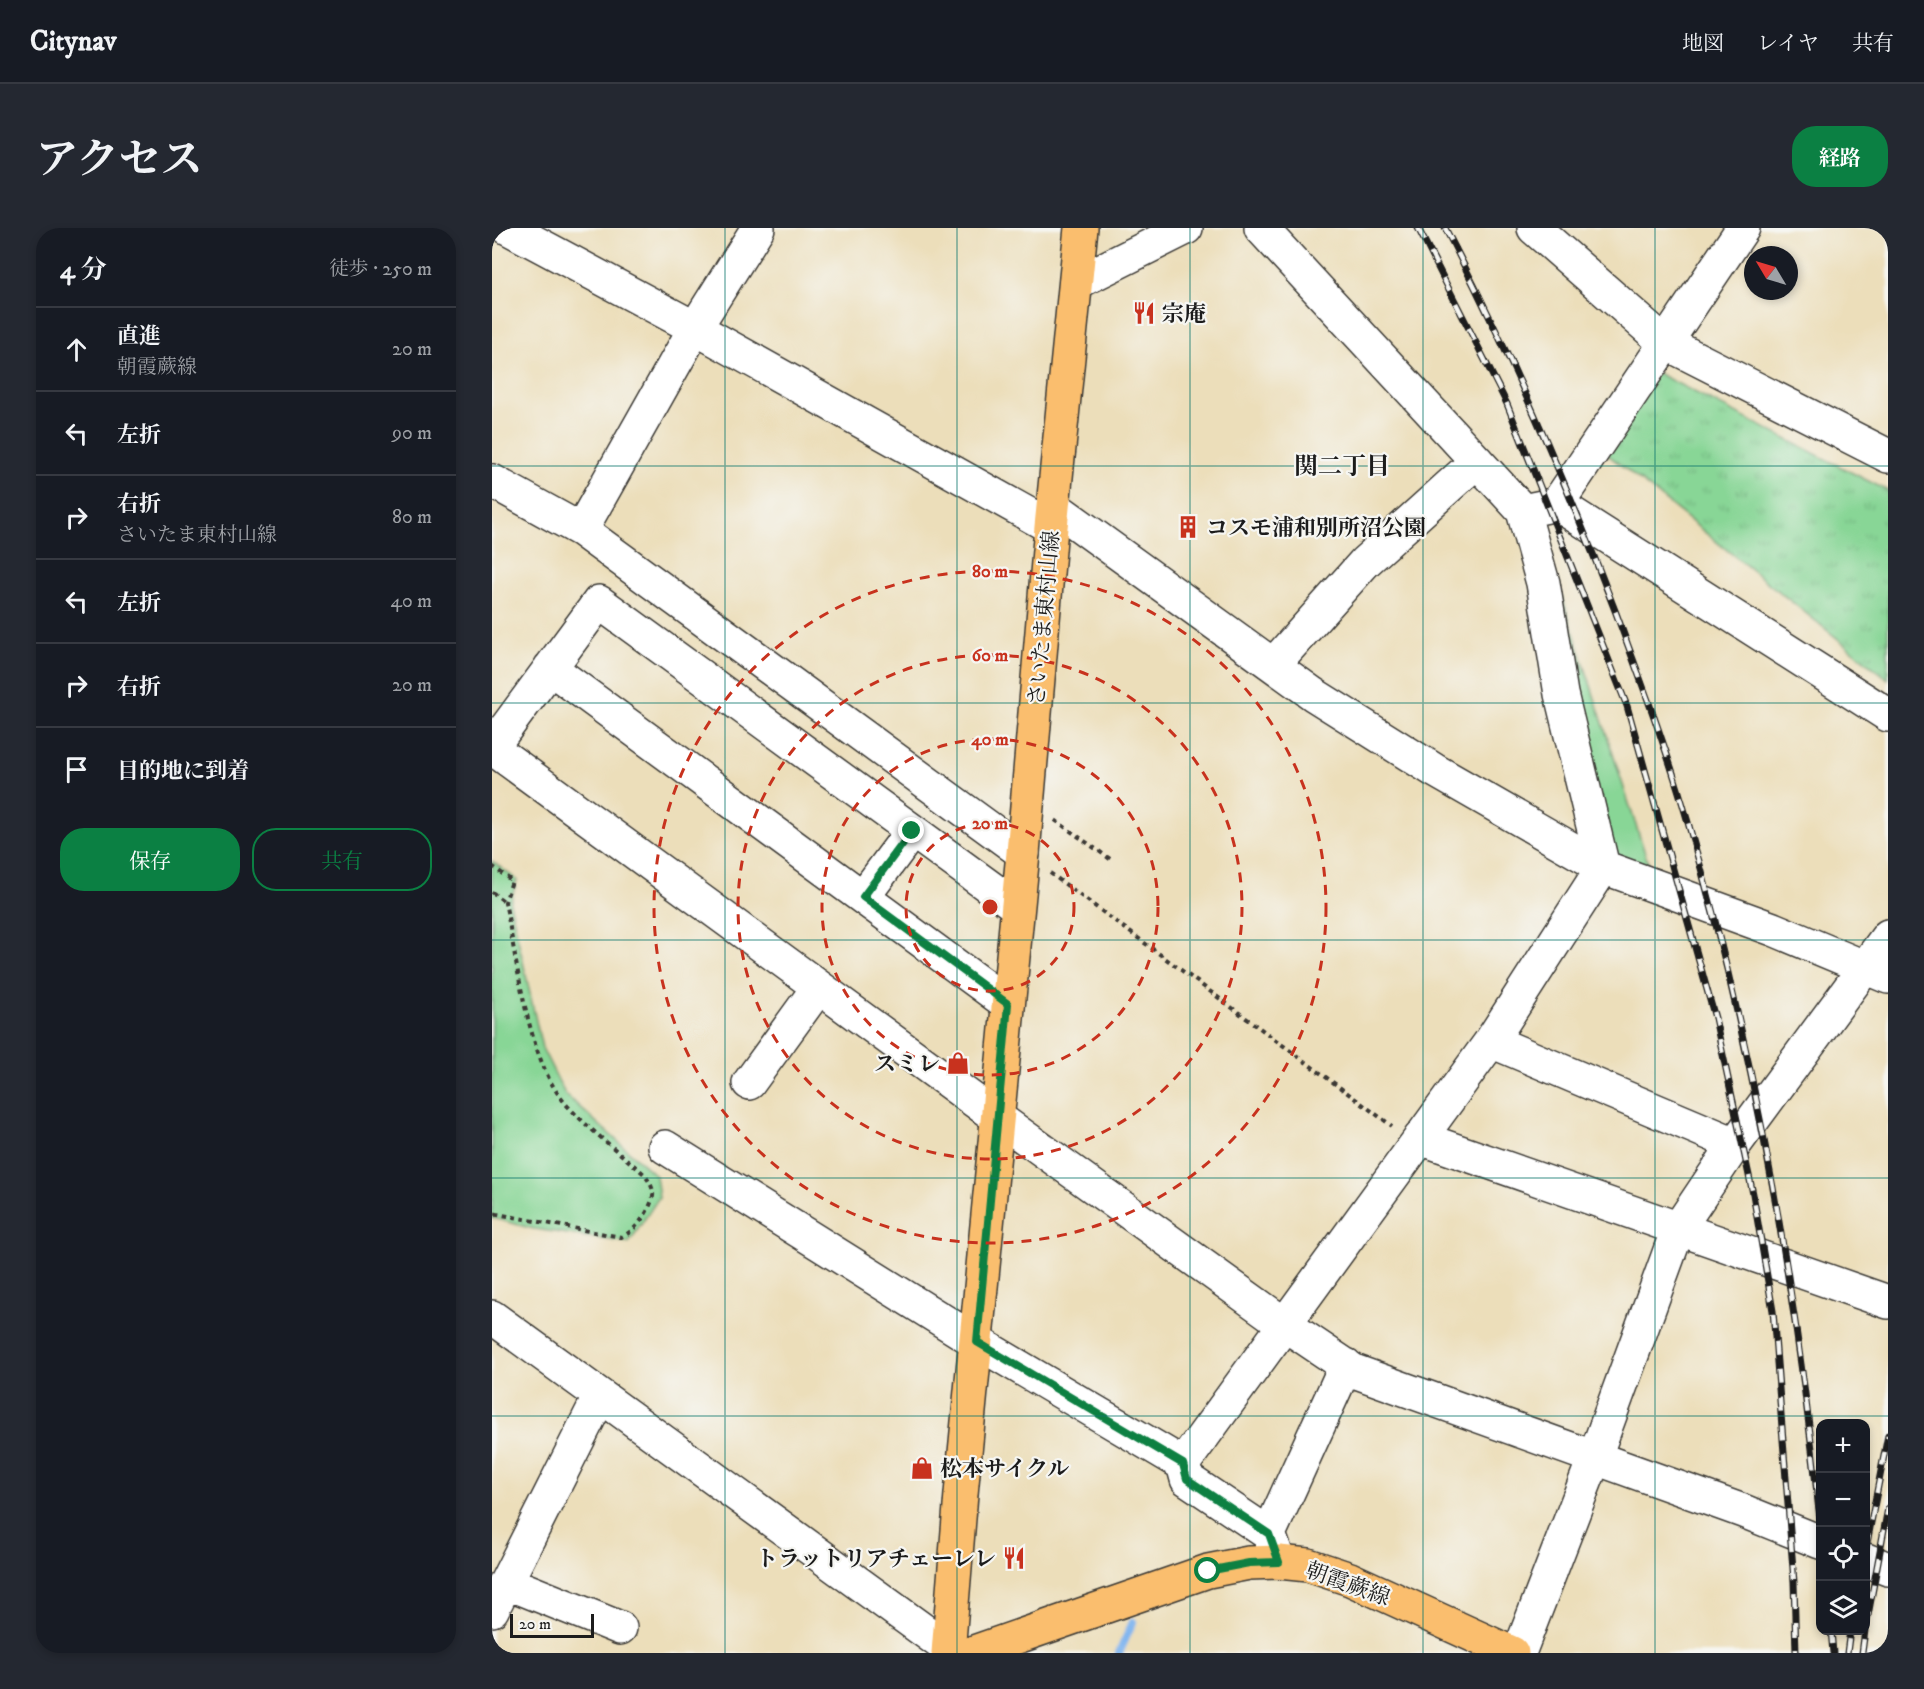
<!DOCTYPE html>
<html lang="ja">
<head>
<meta charset="utf-8">
<style>
  :root { --surface:#171b24; --page:#242831; --text:#f1f3f6; --muted:#9ea1a6; --line:#363941; --accent:#0b8043 }
  body { margin:0; font-family:"IM FELL DW Pica","Noto Serif JP",serif; background:var(--page); color:var(--text) }
  .controls { position:absolute; right:18px; bottom:18px; display:grid; overflow:hidden; border-radius:12px; box-shadow:0 3px 9px #0003 }
  .controls button { width:54px; height:54px; display:grid; place-items:center; padding:0; border:0; border-bottom:2px solid var(--line); background:var(--surface); color:var(--text); font:30px sans-serif }
  .compass { position:absolute; left:1252px; top:18px; width:54px; height:54px; border-radius:50%; background:var(--surface); box-shadow:0 3px 9px #0003; rotate:308deg }
  .scale { position:absolute; left:18px; bottom:15px; width:84px; box-sizing:border-box; padding-left:6px; border:3px solid #1c1c1c; border-top:0; font-size:16px; line-height:21px; white-space:nowrap; color:#1c1c1c; -webkit-text-stroke:4px #f6f6f2; paint-order:stroke }
  .stop { position:absolute; width:18px; height:18px; margin:-14px; border:4px solid #0b8043; border-radius:50%; background:#fff }
  .stop.end { background:#0b8043; border-color:#fff; box-shadow:0 2px 6px #0008 }
  .list { margin:0; padding:0; list-style:none }
  h2 { display:flex; justify-content:space-between; align-items:center; height:78px; margin:0; padding:0 24px; font-size:26px }
  h2 small { font-size:20px; font-weight:400; color:var(--muted) }
  .list li { display:grid; grid-template-columns:39px 1fr auto; gap:18px; align-items:center; box-sizing:border-box; height:84px; padding:0 24px; border-top:2px solid var(--line) }
  .list b { display:block; font-size:22px; white-space:nowrap }
  .list p { margin:0; font-size:20px; white-space:nowrap; color:var(--muted) }
  .list em { font-size:20px; font-style:normal; color:var(--muted) }
  .actions { display:flex; gap:12px; padding:18px 24px }
  .actions a { flex:1; padding:14px 0; border:2px solid var(--accent); border-radius:24px; text-align:center; font-size:21px; color:var(--accent) }
  .actions .main { background:var(--accent); color:#fff }
  .icon { flex:none; width:33px; height:33px; fill:none; stroke:currentColor; stroke-width:2; stroke-linecap:round; stroke-linejoin:round }
  .map { position:relative; flex:none; width:1396px; height:1425px; overflow:hidden; border-radius:24px }
  header { display:flex; align-items:center; gap:36px; box-sizing:border-box; height:84px; padding:0 30px; background:var(--surface); border-bottom:2px solid var(--line) }
  header strong { font-size:28px }
  nav { display:flex; gap:33px; margin-inline-start:auto; font-size:21px }
  .intro { display:flex; align-items:center; justify-content:space-between; box-sizing:border-box; height:144px; padding:0 36px }
  h1 { margin:0; font-size:42px }
  .button { padding:15px 27px; border-radius:24px; background:var(--accent); color:#fff; font-size:21px; font-weight:700 }
  main { display:flex; gap:36px; padding:0 36px }
  aside { flex:1; background:var(--surface); border-radius:24px; box-shadow:0 3px 9px #0003 }
  .map>svg:first-child { display:block }
</style>
</head>
<body>
<header>
<strong>Citynav</strong>
<nav><a>地図</a><a>レイヤ</a><a>共有</a></nav>
</header>
<div class="intro"><h1>アクセス</h1><a class="button">経路</a></div>
<main>
<aside>
<h2>4 分<small>徒歩 · 250 m</small></h2>
<ul class="list">
<li><svg class="icon" aria-label="ahead" viewBox="0 0 24 24"><path d="M12 20V5M6 11l6-6 6 6"/></svg><div><b>直進</b><p>朝霞蕨線</p></div><em>20 m</em></li>
<li><svg class="icon" aria-label="left" viewBox="0 0 24 24"><path d="M17 20v-9H6M10 6l-5 5 5 5"/></svg><div><b>左折</b></div><em>90 m</em></li>
<li><svg class="icon" aria-label="right" viewBox="0 0 24 24"><path d="M7 20v-9h11M14 6l5 5-5 5"/></svg><div><b>右折</b><p>さいたま東村山線</p></div><em>80 m</em></li>
<li><svg class="icon" aria-label="left" viewBox="0 0 24 24"><path d="M17 20v-9H6M10 6l-5 5 5 5"/></svg><div><b>左折</b></div><em>40 m</em></li>
<li><svg class="icon" aria-label="right" viewBox="0 0 24 24"><path d="M7 20v-9h11M14 6l5 5-5 5"/></svg><div><b>右折</b></div><em>20 m</em></li>
<li><svg class="icon" aria-label="arrive" viewBox="0 0 24 24"><path d="M6 21V4h12l-3 4 3 4H6"/></svg><div><b>目的地に到着</b></div></li>
</ul>
<div class="actions"><a class="main">保存</a><a>共有</a></div>
</aside>
<div class="map">
<svg width="1396" height="1425" viewBox="0 0 1396 1425">
  <defs>
    <pattern id="grass-tufts" width="24" height="20" patternUnits="userSpaceOnUse" patternTransform="scale(1.5)"><rect width="24" height="20" fill="#88d696"/><path d="M3 7l-1-3M5 7V3M7 7l1-3M15 17l-1-3M17 17v-4M19 17l1-3" fill="none" stroke="#75b781"/></pattern>
  </defs>
  <rect width="100%" height="100%" fill="#f6f6f2"/>
  <filter id="ink" filterUnits="userSpaceOnUse"><feTurbulence type="fractalNoise" baseFrequency=".0167" numOctaves="2"/><feDisplacementMap in="SourceGraphic" scale="12" xChannelSelector="R" yChannelSelector="G"/><feConvolveMatrix kernelMatrix="1 2 1 2 8 2 1 2 1" color-interpolation-filters="sRGB"/></filter>
  <filter id="wash" filterUnits="userSpaceOnUse"><feTurbulence type="fractalNoise" baseFrequency=".008" numOctaves="4" result="noise"/><feDisplacementMap in="SourceGraphic" scale="24" xChannelSelector="R" yChannelSelector="G"/><feGaussianBlur stdDeviation="1.35" result="paint"/><feColorMatrix in="noise" values="0 0 0 0 0 0 0 0 0 0 0 0 0 0 0 0 0 1.4 0 .05"/><feComposite in="paint" operator="in"/></filter>
  <g filter="url(#wash)">
    <rect width="100%" height="100%" fill="#ecdeba"/>
    <!-- grass -->
    <path fill="url(#grass-tufts)" stroke="#527959" stroke-width="1.5" d="M1161 143 1396 263V451L1110 222Z"/>
    <!-- park -->
    <path fill="#88d696" stroke="#527959" stroke-width="1.5" d="M1067 359 1161 650 1116 635 1075 463Z
      M0 633 25 652 18 675 50 820 73 866 164 948 167 969 137 1015 42 1001 0 990Z"/>
    <g fill="none" stroke-linecap="round" stroke-linejoin="round">
      <!-- stream -->
      <path stroke="#81b6ef" stroke-width="8" d="M627 1425 641 1394"/>
    </g>
  </g>
  <g filter="url(#ink)">
    <g fill="none" stroke-linecap="round" stroke-linejoin="round">
      <!-- minor casing -->
      <g stroke="#3b3934" stroke-width="36">
        <path id="minor" d="M16 0 203 100 559 299
          M769 0 1031 283 1065 276 1396 487
          M1042 0 1172 114 1396 228
          M584 55 694 0
          M0 253 89 302 531 625
          M1065 276 1251 0
          M561 278 821 466 942 542 1111 639 1281 701 1396 749
          M89 302 203 100 266 0
          M781 437 873 334 985 233
          M58 440 516 776
          M0 519 107 374 525 679
          M0 520 506 890 792 1096 862 1143 1251 1283 1328 1314
          M371 669 420 603
          M999 813 1243 916
          M257 855 326 760
          M928 910 1396 1074
          M173 919 485 1114 691 1236
          M0 1089 457 1421
          M777 1306 854 1137
          M1374 1332 1396 1341
          M787 1334 777 1306 695 1251 691 1236 999 813 1111 639 1069 466 1051 355 1031 283
          M14 1354 128 1400
          M0 1382 108 1168
          M1027 1425 1102 1231 1186 1001 1243 916 1396 708"/>
      </g>
      <!-- major casing -->
      <g stroke="#3b3934" stroke-width="36">
        <path id="major" d="M456 1425 469 1266 531 625 559 299 589 0
          M479 1425 716 1343 757 1335 787 1334 816 1337 858 1351 1020 1425"/>
      </g>
      <!-- path -->
      <path stroke="#3b3934" stroke-width="4" stroke-dasharray="4.5 4.5" stroke-linecap="butt" d="M563 592 618 631
        M0 638 20 653 13 674C25 731 35 831 73 875 96 901 126 923 152 946 156 952 162 959 161 968 158 983 143 1004 129 1009L0 985
        M558 645 900 898
        M0 664 13 674"/>
      <!-- minor -->
      <use href="#minor" stroke="#fff" stroke-width="33"/>
      <!-- major -->
      <use href="#major" stroke="#fabe6e" stroke-width="33"/>
      <!-- rail casing -->
      <g stroke="#1c1c1c" stroke-width="7">
        <path id="rail" d="M926 0 1015 176 1135 478 1223 790 1261 966 1281 1083 1302 1354 1304 1425
          M953 0C1018 125 1074 254 1124 385 1149 453 1175 521 1195 591 1262 820 1303 1055 1328 1292
          M1374 1320 1396 1207
          M1374 1398 1396 1280
          M1339 1402 1341 1425
          M1355 1425 1358 1402
          M1370 1425 1373 1402"/>
      </g>
      <!-- rail -->
      <use href="#rail" stroke="#f6f6f2" stroke-width="4.5" stroke-dasharray="14" stroke-linecap="butt"/>
    </g>
  </g>
  <g fill="none" stroke-linecap="round" stroke-linejoin="round" filter="url(#ink)">
    <!-- route -->
    <path stroke="#0b8043" stroke-width="8" d="M420 603 371 669 516 776 485 1114 691 1236 695 1251 777 1306 787 1334 757 1335 716 1343"/>
  </g>
  <!-- grid -->
  <path fill="none" stroke="#0f766e" stroke-width="1.5" stroke-opacity="0.55" d="M233 0V1425M465 0V1425M698 0V1425M931 0V1425M1163 0V1425M0 238H1396M0 475H1396M0 712H1396M0 950H1396M0 1188H1396"/>
  <!-- distance rings -->
  <g fill="none" stroke="#c8321e" stroke-width="3" stroke-dasharray="10 8">
    <circle cx="498" cy="679" r="84"/>
    <circle cx="498" cy="679" r="168"/>
    <circle cx="498" cy="679" r="252"/>
    <circle cx="498" cy="679" r="336"/>
  </g>
  <!-- icons -->
  <defs>
    <g id="restaurant-bare" transform="scale(1.8)"><path d="M-5-6h1v4h1v-4h1v4h1v-4h1v5L-1.5 .5V6h-2V.5L-5-1ZM5-6V6H3V1.5H1.5Q1.5-4 5-6Z" fill="#c8321e" stroke="#f6f6f2" stroke-width="2.5" paint-order="stroke"/></g>
    <g id="building-bare" transform="scale(1.8)"><path d="M-4-6H4V6H1V3H-1V6H-4ZM-2.5-4.3h1.7v1.8h-1.7ZM.8-4.3h1.7v1.8H.8ZM-2.5-1h1.7V.8h-1.7ZM.8-1h1.7V.8H.8Z" fill="#c8321e" stroke="#f6f6f2" stroke-width="2.5" paint-order="stroke"/></g>
    <g id="shop-bare" transform="scale(1.8)"><path d="M-5-2.5h2.3a2.7 3.5 0 0 1 5.4 0H5L5.5 6h-11ZM-1.5-2.5h3a1.5 2.3 0 0 0-3 0Z" fill="#c8321e" stroke="#f6f6f2" stroke-width="2.5" paint-order="stroke"/></g>
  </defs>
  <g fill-rule="evenodd">
    <use href="#restaurant-bare" x="652" y="85"/>
    <use href="#building-bare" x="696" y="299"/>
    <use href="#shop-bare" x="466" y="835"/>
    <use href="#shop-bare" x="430" y="1240"/>
    <use href="#restaurant-bare" x="522" y="1330"/>
  </g>
  <g text-anchor="middle" stroke-width="4.5" stroke-linejoin="round" paint-order="stroke">
    <!-- poi labels -->
    <g font-size="22" font-weight="bold" fill="#1c1c1c" stroke="#f6f6f2" text-anchor="start">
      <text x="670" y="93">宗庵</text>
      <text x="714" y="307">コスモ浦和別所沼公園</text>
      <text x="448" y="843" text-anchor="end">スミレ</text>
      <text x="448" y="1248">松本サイクル</text>
      <text x="504" y="1338" text-anchor="end">トラットリアチェーレレ</text>
    </g>
    <!-- street labels -->
    <g font-size="22" fill="#1c1c1c" stroke="#f6f6f2">
      <text transform="translate(551 390) rotate(-85)" y="8">さいたま東村山線</text>
      <text transform="translate(856 1355) rotate(20)" y="8">朝霞蕨線</text>
    </g>
    <!-- neighbourhood labels -->
    <g font-size="24" font-weight="bold" fill="#1c1c1c" stroke="#f6f6f2">
      <text x="850" y="246">関二丁目</text>
    </g>
  </g>
  <circle cx="498" cy="679" r="9" fill="#c8321e" stroke="#f6f6f2" stroke-width="3"/>
  <g font-size="18" text-anchor="middle" font-weight="bold" fill="#c8321e" stroke="#f6f6f2" stroke-width="4.5" stroke-linejoin="round" paint-order="stroke">
    <text x="498" y="349">80 m</text>
    <text x="498" y="433">60 m</text>
    <text x="498" y="517">40 m</text>
    <text x="498" y="601">20 m</text>
  </g>
</svg>
<div class="controls">
<button>+</button>
<button>−</button>
<button><svg class="icon" aria-label="locate" viewBox="0 0 24 24"><circle cx="12" cy="12" r="6"/><path d="M12 2v4M12 18v4M2 12h4M18 12h4"/></svg></button>
<button><svg class="icon" aria-label="layers" viewBox="0 0 24 24"><path d="M12 4l9 5-9 5-9-5zM3 14l9 5 9-5"/></svg></button>
</div>
<svg class="compass" viewBox="-18 -18 36 36"><path d="M0-13l5 13h-10z" fill="#e53935"/><path d="M0 13l5-13h-10z" fill="#9ea1a6"/></svg>
<div class="scale">20 m</div>
<div class="stop" style="left:716px;top:1343px"></div>
<div class="stop end" style="left:420px;top:603px"></div>
</div>
</main>
</body>
</html>
